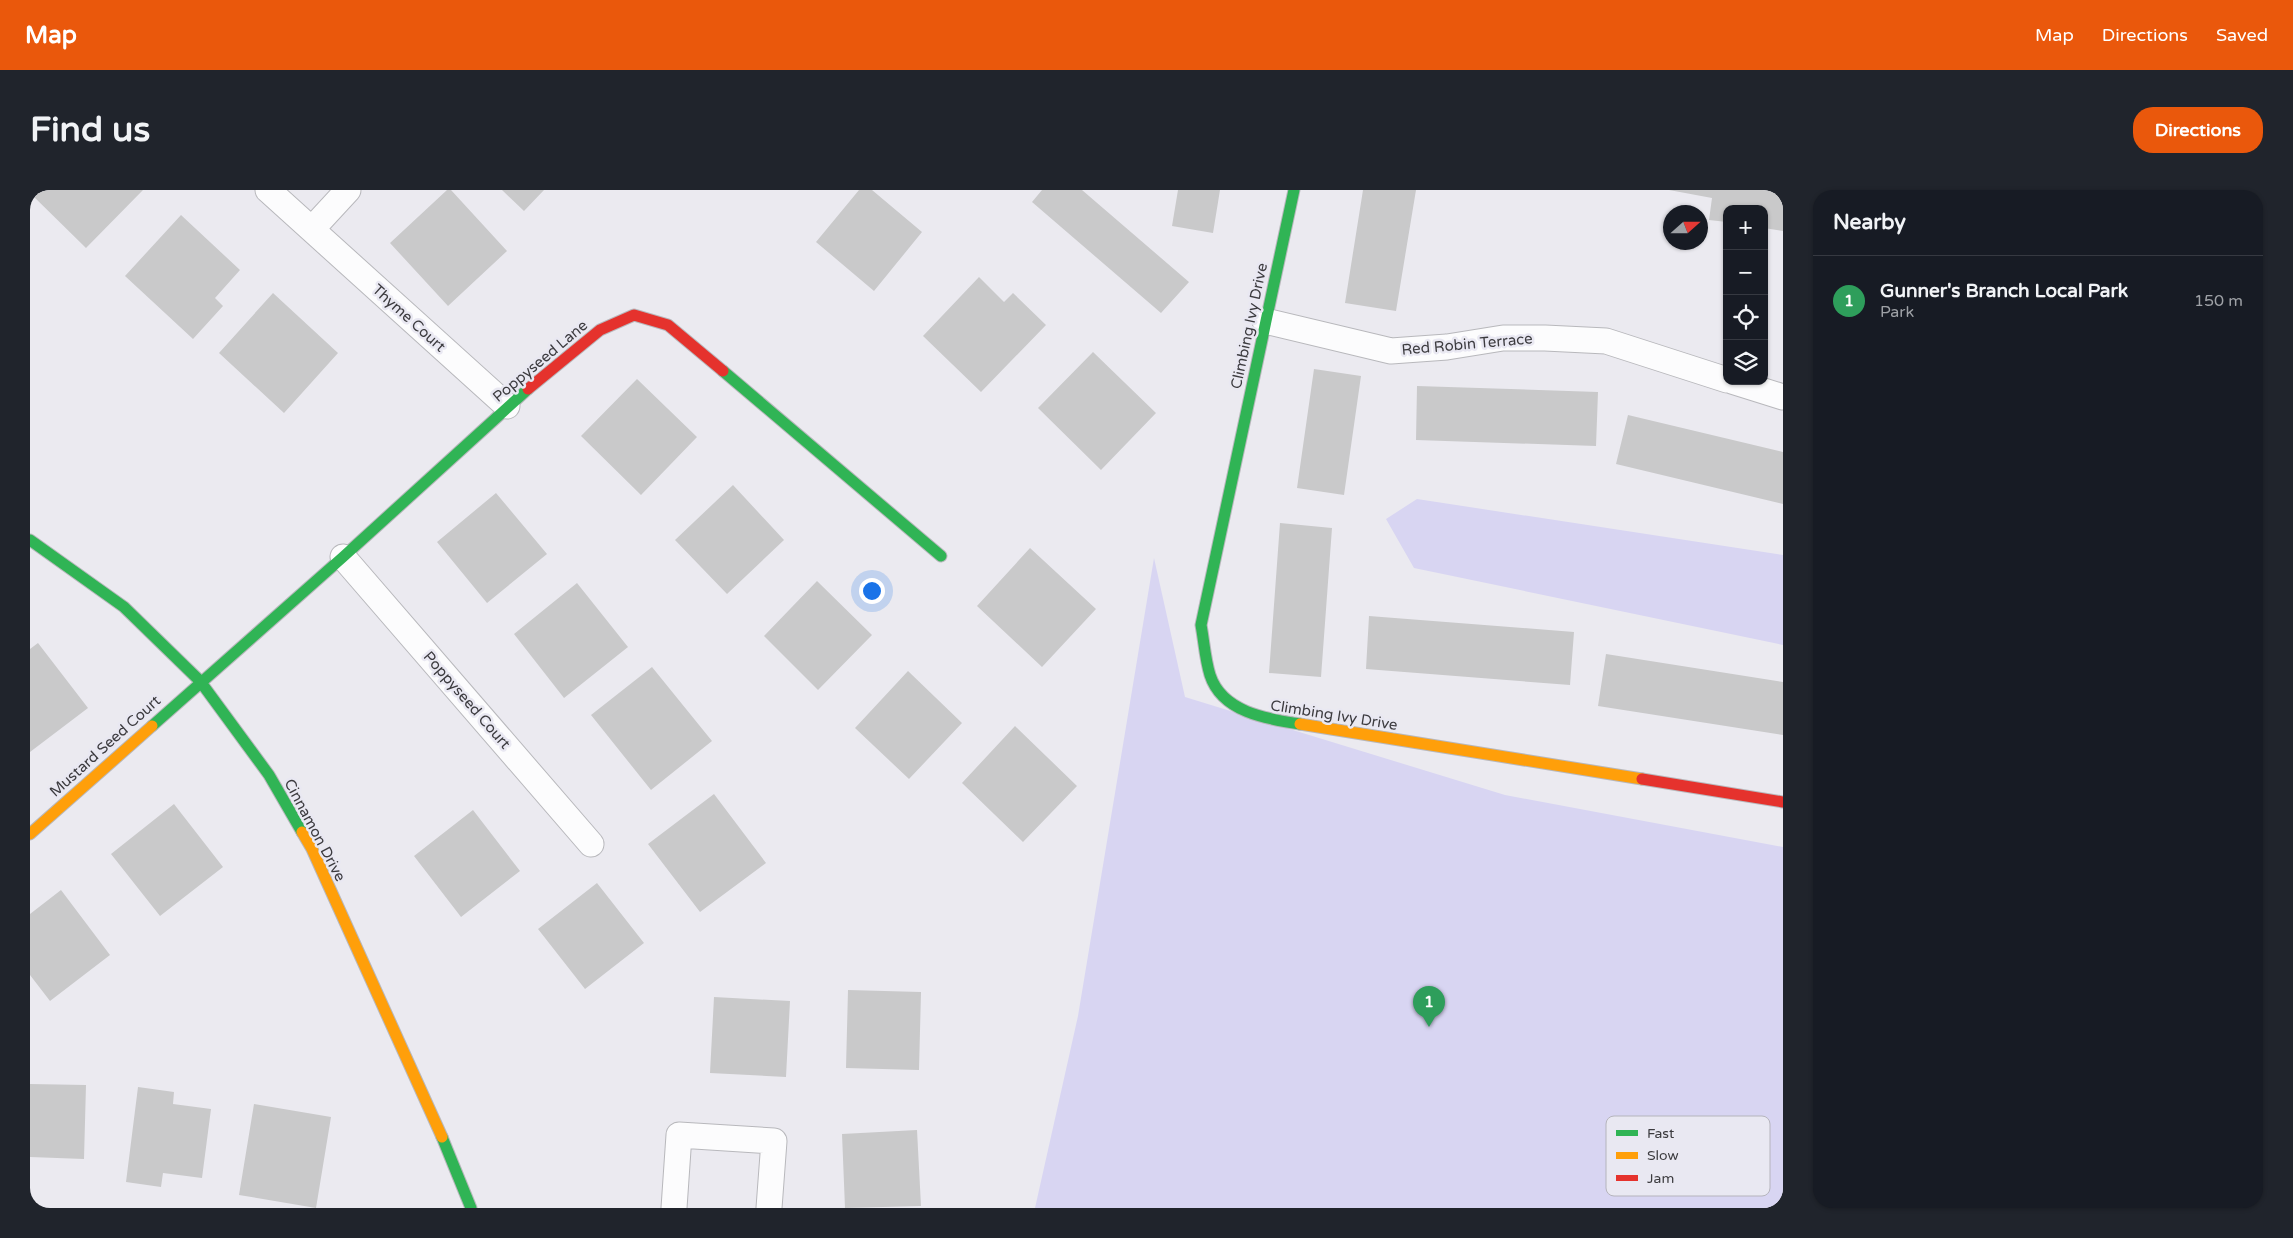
<!DOCTYPE html>
<html lang="en">
<head>
<meta charset="utf-8">
<style>
  :root { --surface:#171b24; --page:#20242c; --text:#f1f3f6; --muted:#9ea1a6; --line:#363941; --accent:#ea580c }
  body { margin:0; font-family:"Varela Round",sans-serif; background:var(--page); color:var(--text) }
  .controls { position:absolute; right:15px; top:15px; display:grid; overflow:hidden; border-radius:10px; box-shadow:0 1px 4px #0004 }
  .controls button { width:45px; height:45px; display:grid; place-items:center; padding:0; border:0; border-bottom:1px solid var(--line); background:var(--surface); color:var(--text); font:25px sans-serif }
  .compass { position:absolute; left:1633px; top:15px; width:45px; height:45px; border-radius:50%; background:var(--surface); box-shadow:0 1px 4px #0004; rotate:69deg }
  .you { position:absolute; left:841px; top:400px; width:18px; height:18px; margin:-12px; border:4px solid #fff; border-radius:50%; background:#1a73e8; box-shadow:0 0 0 8px #1a73e833 }
  .badge { display:grid; place-items:center; width:32px; height:32px; border-radius:50%; background:var(--accent); color:#fff; font-size:16px; font-weight:700 }
  .pin { position:absolute; translate:-50% -41px; filter:drop-shadow(0 1px 2px #0008) }
  .pin::after { content:''; position:absolute; top:26px; width:18px; height:15px; background:inherit; clip-path:polygon(0 0,100% 0,50% 100%) }
  .list { margin:0; padding:0; list-style:none }
  h2 { display:flex; justify-content:space-between; align-items:center; height:65px; margin:0; padding:0 20px; font-size:21px }
  h2 small { font-size:16px; font-weight:400; color:var(--muted) }
  .list li { display:grid; grid-template-columns:32px 1fr auto; gap:15px; align-items:center; box-sizing:border-box; height:90px; padding:0 20px; border-top:1px solid var(--line) }
  .list b { display:block; font-size:19px; white-space:nowrap }
  .list p { margin:0; font-size:16px; white-space:nowrap; color:var(--muted) }
  .list em { font-size:16px; font-style:normal; color:var(--muted) }
  .icon { flex:none; width:28px; height:28px; fill:none; stroke:currentColor; stroke-width:2; stroke-linecap:round; stroke-linejoin:round }
  .map { position:relative; flex:none; width:1753px; height:1018px; overflow:hidden; border-radius:20px }
  header { display:flex; align-items:center; gap:30px; box-sizing:border-box; height:70px; padding:0 25px; background:var(--accent); color:#fff }
  header strong { font-size:24px }
  nav { display:flex; gap:28px; margin-inline-start:auto; font-size:18px }
  .intro { display:flex; align-items:center; justify-content:space-between; box-sizing:border-box; height:120px; padding:0 30px }
  h1 { margin:0; font-size:35px }
  .button { padding:12px 22px; border-radius:20px; background:var(--accent); color:#fff; font-size:18px; font-weight:700 }
  main { display:flex; gap:30px; padding:0 30px }
  aside { flex:1; background:var(--surface); border-radius:20px; box-shadow:0 1px 4px #0004 }
  .map>svg:first-child { display:block }
</style>
</head>
<body>
<header>
<strong>Map</strong>
<nav><a>Map</a><a>Directions</a><a>Saved</a></nav>
</header>
<div class="intro"><h1>Find us</h1><a class="button">Directions</a></div>
<main>
<div class="map">
<svg width="1753" height="1018" viewBox="0 0 1753 1018">
  <rect width="100%" height="100%" fill="#ebeaf0"/>
  <!-- green -->
  <path fill="#d8d5f2" d="M1387 309 1753 365V455L1384 378 1356 329Z
    M1124 368 1155 507 1475 605 1753 657V1018H1005L1048 826Z"/>
  <!-- building -->
  <path fill="#c9c9ca" d="M3 0H113L56 58 0 3Z
    M417 0H421L477 61 418 116 360 53Z
    M472 0H514L494 21Z
    M829 0H842L892 42 844 101 786 52Z
    M1012 0H1052L1159 92 1131 123 1002 12Z
    M1148 0H1190L1183 43 1142 36Z
    M1333 0H1386L1366 121 1315 113Z
    M1639 0H1753V41L1734 38V19H1697V32L1679 30 1682 8Z
    M151 25 210 80 185 108 193 116 163 149 95 86Z
    M949 87 974 112 983 103 1016 135 951 202 893 146Z
    M243 103 308 163 254 223 189 163Z
    M1063 162 1126 223 1071 280 1008 218Z
    M1284 179 1331 186 1314 305 1267 298Z
    M607 189 667 247 611 305 551 246Z
    M1387 196 1568 202 1566 256 1386 250Z
    M1598 225 1753 262V314L1586 274Z
    M703 295 754 350 697 404 645 350Z
    M466 303 517 364 457 413 407 352Z
    M1250 333 1302 338 1291 487 1239 483Z
    M1000 358 1066 419 1012 477 947 416Z
    M787 391 842 445 788 500 734 446Z
    M547 393 598 457 534 508 484 444Z
    M1339 426 1544 442 1540 495 1336 479Z
    M8 453 58 518 0 562V459Z
    M1576 464 1753 492V545L1568 516Z
    M622 477 682 551 621 600 561 525Z
    M878 481 932 533 879 589 825 538Z
    M985 536 1047 596 993 652 932 593Z
    M684 604 736 673 670 722 618 654Z
    M144 614 193 677 130 726 81 664Z
    M443 620 490 681 431 727 384 666Z
    M567 693 614 753 555 799 508 739Z
    M31 700 80 765 20 811 0 785V724Z
    M818 800 891 802 889 880 816 878Z
    M684 807 760 811 756 887 680 883Z
    M0 894 56 895 54 969 0 967Z
    M108 897 144 902 143 914 181 919 172 988 133 983 131 997 96 992Z
    M224 914 301 927 286 1018 209 1005Z
    M887 940 891 1016 815 1018 812 944Z"/>
  <g fill="none" stroke-linecap="round" stroke-linejoin="round">
    <!-- street casing -->
    <g stroke="#b8b8bc" stroke-width="27">
      <path id="street" d="M238 0 477 216
        M282 39 318 0
        M1235 131 1361 161 1417 157 1473 148H1515L1576 151 1697 190
        M1702 191 1753 207
        M313 367 561 654
        M644 1018 649 945 744 951 739 1018"/>
    </g>
    <!-- fast casing -->
    <g stroke="#b8b8bc" stroke-width="13">
      <path id="fast" d="M1264 0 1171 435C1174 451 1175 469 1180 485 1192 522 1236 529 1270 534
        M693 181 911 366
        M0 350 94 417 170 491 239 585 272 642
        M122 536 313 367 498 199
        M412 947 441 1018"/>
    </g>
    <!-- slow casing -->
    <g stroke="#b8b8bc" stroke-width="13">
      <path id="slow" d="M1270 534 1612 589
        M272 642 282 659 412 947
        M0 644 122 536"/>
    </g>
    <!-- jam casing -->
    <g stroke="#b8b8bc" stroke-width="13">
      <path id="jam" d="M498 199 570 140 604 125 638 135 693 181
        M1612 589 1753 612"/>
    </g>
    <!-- street -->
    <use href="#street" stroke="#fcfcfd" stroke-width="25"/>
    <!-- fast -->
    <use href="#fast" stroke="#30b455" stroke-width="11"/>
    <!-- slow -->
    <use href="#slow" stroke="#ff9f0a" stroke-width="11"/>
    <!-- jam -->
    <use href="#jam" stroke="#e5322d" stroke-width="11"/>
  </g>
  <g text-anchor="middle" stroke-width="5" stroke-linejoin="round" paint-order="stroke">
    <!-- street labels -->
    <g font-size="15" fill="#3c3b3f" stroke="#e9e8f2">
      <text transform="translate(379 128) rotate(42)" y="5">Thyme Court</text>
      <text transform="translate(1219 136) rotate(-78)" y="5">Climbing Ivy Drive</text>
      <text transform="translate(1437 154) rotate(-5)" y="5">Red Robin Terrace</text>
      <text transform="translate(510 171) rotate(-40)" y="5">Poppyseed Lane</text>
      <text transform="translate(437 510) rotate(49)" y="5">Poppyseed Court</text>
      <text transform="translate(1304 525) rotate(9)" y="5">Climbing Ivy Drive</text>
      <text transform="translate(75 556) rotate(-42)" y="5">Mustard Seed Court</text>
      <text transform="translate(285 640) rotate(62)" y="5">Cinnamon Drive</text>
    </g>
  </g>
  <!-- legend -->
  <rect x="1576" y="926" width="164" height="80" rx="8" fill="#e9e8f2" stroke="#b5b4bc" stroke-width="1"/>
  <rect x="1586" y="940" width="22" height="6" fill="#30b455"/>
  <rect x="1586" y="962" width="22" height="7" fill="#ff9f0a"/>
  <rect x="1586" y="985" width="22" height="6" fill="#e5322d"/>
  <g font-size="14" fill="#3c3b3f">
    <text x="1617" y="948">Fast</text>
    <text x="1617" y="970">Slow</text>
    <text x="1617" y="993">Jam</text>
  </g>
</svg>
<div class="controls">
<button>+</button>
<button>−</button>
<button><svg class="icon" aria-label="locate" viewBox="0 0 24 24"><circle cx="12" cy="12" r="6"/><path d="M12 2v4M12 18v4M2 12h4M18 12h4"/></svg></button>
<button><svg class="icon" aria-label="layers" viewBox="0 0 24 24"><path d="M12 4l9 5-9 5-9-5zM3 14l9 5 9-5"/></svg></button>
</div>
<svg class="compass" viewBox="-18 -18 36 36"><path d="M0-13l5 13h-10z" fill="#e53935"/><path d="M0 13l5-13h-10z" fill="#9ea1a6"/></svg>
<div class="you"></div>
<div class="pin badge" style="left:1399px;top:837px;background:#2e9e5b">1</div>
</div>
<aside>
<h2>Nearby<small></small></h2>
<ul class="list">
<li><span class="badge" style="background:#2e9e5b">1</span><div><b>Gunner's Branch Local Park</b><p>Park</p></div><em>150 m</em></li>
</ul>
</aside>
</main>
</body>
</html>
